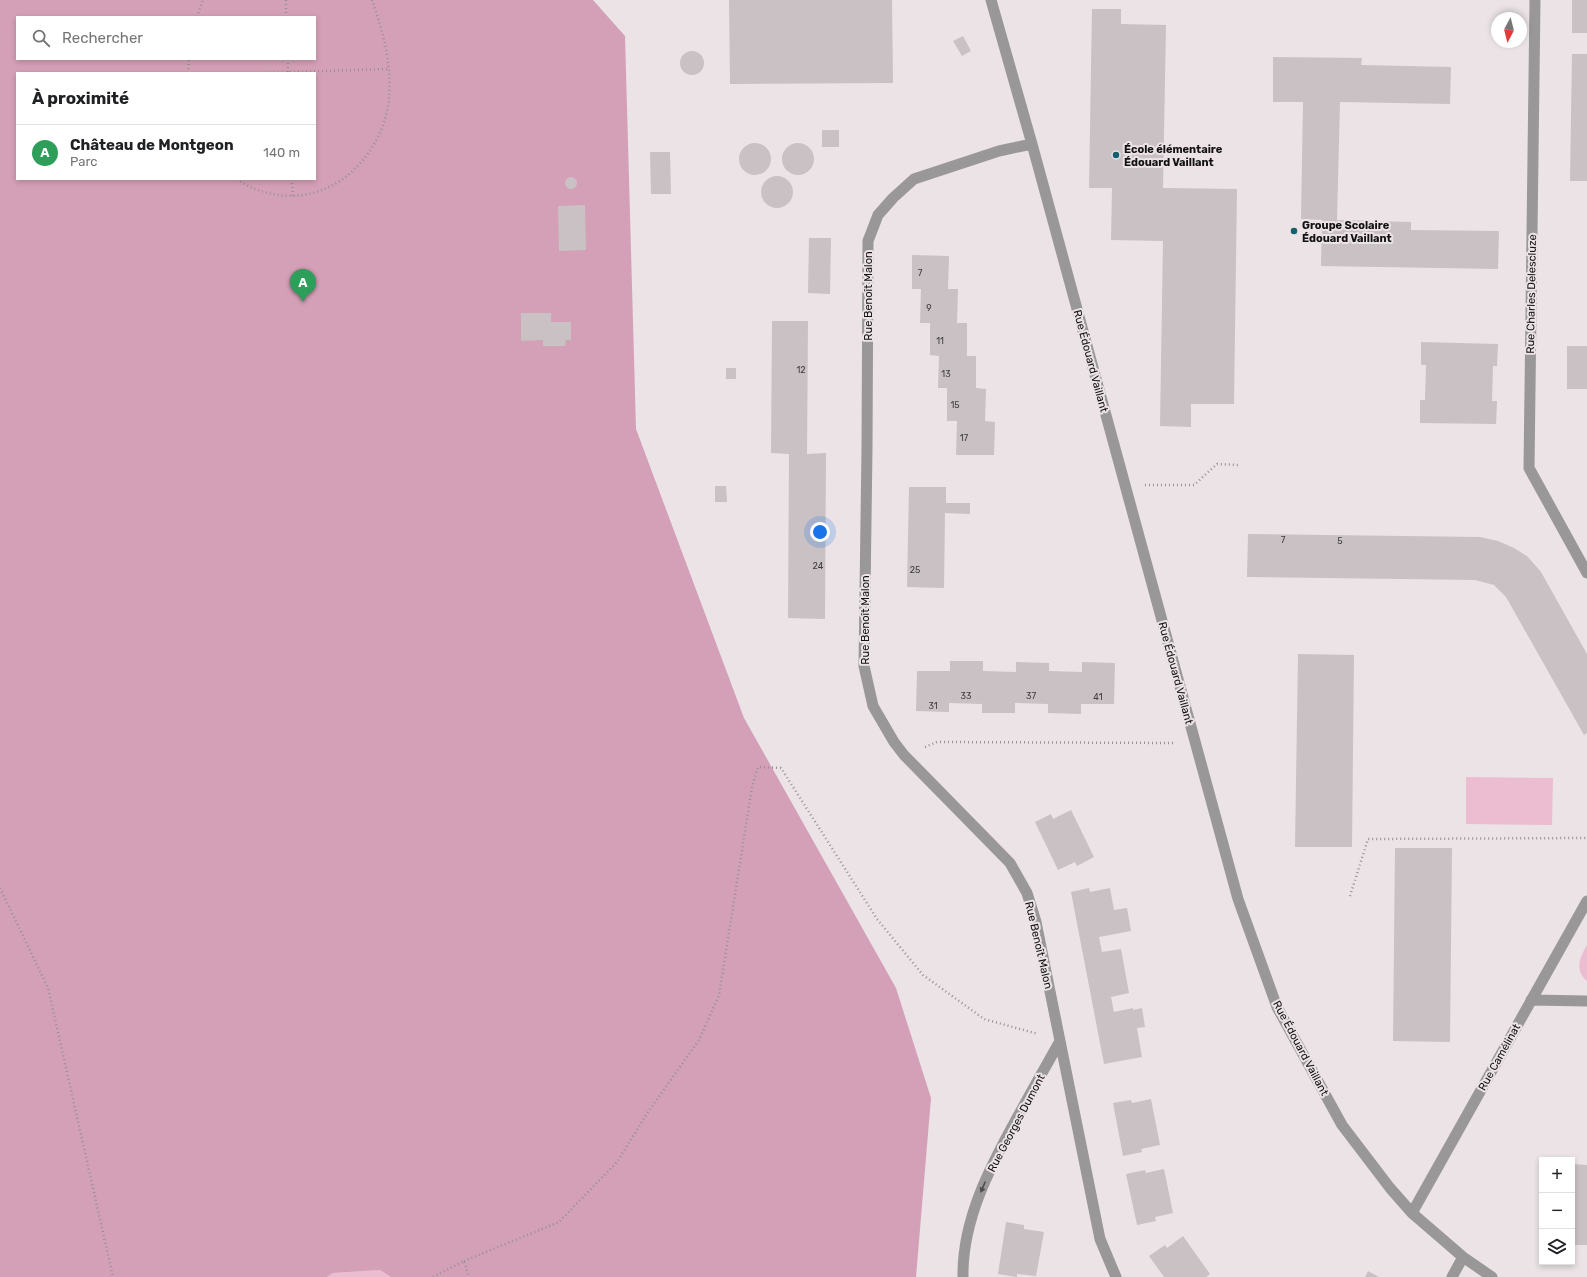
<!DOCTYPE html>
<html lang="fr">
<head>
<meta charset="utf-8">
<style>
  :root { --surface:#fff; --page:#f6f6f6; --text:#202124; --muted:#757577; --line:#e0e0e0; --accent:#15606e }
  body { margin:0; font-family:Rubik,sans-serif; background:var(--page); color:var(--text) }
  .controls { position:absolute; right:12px; bottom:12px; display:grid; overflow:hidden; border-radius:0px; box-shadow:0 2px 6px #0003 }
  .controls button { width:36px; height:36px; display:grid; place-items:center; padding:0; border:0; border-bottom:1px solid var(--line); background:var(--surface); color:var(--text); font:20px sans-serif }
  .compass { position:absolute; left:1491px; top:12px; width:36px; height:36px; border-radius:50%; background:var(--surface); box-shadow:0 2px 6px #0003; rotate:187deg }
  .you { position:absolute; left:820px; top:532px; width:14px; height:14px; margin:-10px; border:3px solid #fff; border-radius:50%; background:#1a73e8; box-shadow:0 0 0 6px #1a73e833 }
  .badge { display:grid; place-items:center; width:26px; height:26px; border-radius:50%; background:var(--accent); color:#fff; font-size:13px; font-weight:700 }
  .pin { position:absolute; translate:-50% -33px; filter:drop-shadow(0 1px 2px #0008) }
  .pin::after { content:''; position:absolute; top:21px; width:14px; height:12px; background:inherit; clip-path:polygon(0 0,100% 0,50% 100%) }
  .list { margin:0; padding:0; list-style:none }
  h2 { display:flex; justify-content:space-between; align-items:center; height:52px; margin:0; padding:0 16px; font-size:17px }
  h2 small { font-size:13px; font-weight:400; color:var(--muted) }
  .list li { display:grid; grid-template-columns:26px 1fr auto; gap:12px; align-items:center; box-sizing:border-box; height:56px; padding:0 16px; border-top:1px solid var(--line) }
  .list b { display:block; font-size:15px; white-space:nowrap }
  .list p { margin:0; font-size:13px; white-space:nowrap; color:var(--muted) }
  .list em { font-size:13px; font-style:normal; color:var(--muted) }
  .icon { flex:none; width:22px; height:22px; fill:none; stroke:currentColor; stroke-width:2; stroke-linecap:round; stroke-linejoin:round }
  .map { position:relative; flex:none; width:1587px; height:1277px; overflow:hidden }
  .search { position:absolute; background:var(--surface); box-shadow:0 2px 6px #0003; left:16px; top:16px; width:300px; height:44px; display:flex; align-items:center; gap:10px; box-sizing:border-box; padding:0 14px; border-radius:0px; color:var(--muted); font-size:15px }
  .panel { position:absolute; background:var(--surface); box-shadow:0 2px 6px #0003; left:16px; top:72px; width:300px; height:108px; border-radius:0px }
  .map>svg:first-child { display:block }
</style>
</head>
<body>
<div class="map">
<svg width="1587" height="1277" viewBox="0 0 1587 1277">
  <rect width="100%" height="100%" fill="#ebe3e6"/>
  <!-- green -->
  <path fill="#ecbcd1" d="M1466 777 1553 778 1552 825 1466 824Z
    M1587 945V981C1574 970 1580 957 1587 945Z
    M380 1270 391 1277H327L333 1273Z"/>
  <!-- forest -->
  <path fill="#d4a0b7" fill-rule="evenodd" d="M0 0H593L625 36 636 429 744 718 896 988 931 1098 916 1277H391L380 1270 333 1273 327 1277H0ZM17 17H315V59H17ZM17 73H315V179H17Z"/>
  <!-- building -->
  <path fill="#c9c1c4" d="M729 0H892L893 83 730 84Z
    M1572 0H1587V33H1572Z
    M1092 9H1121V24L1166 25 1163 188 1237 189 1234 404H1191V427L1160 426 1163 241 1111 240 1112 188H1089Z
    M963 36 971 51 962 56 953 41Z
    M680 63a12 12 0 1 1 24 0a12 12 0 1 1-24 0Z
    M1572 54H1587V181H1570Z
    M1273 57 1362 58 1361 65 1451 67 1450 104 1340 102 1337 220 1411 222V230L1499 231 1498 269 1321 266 1322 220 1301 219 1303 102H1273Z
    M822 130H839V147H822Z
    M782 159a16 16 0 1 1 32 0a16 16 0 1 1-32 0Z
    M739 159a16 16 0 1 1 32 0a16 16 0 1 1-32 0Z
    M650 152H670L671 194H651Z
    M761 192a16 16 0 1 1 32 0a16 16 0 1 1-32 0Z
    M565 183a6 6 0 1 1 12 0a6 6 0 1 1-12 0Z
    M585 205 586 250 559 251 558 206Z
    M809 238H831L830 294 808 293Z
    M912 255 949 256 948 289H958L957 323H967V356H976V388L986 389 985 421 995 422 994 455H956L957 421H947V388H938L939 356 930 355V323H920L921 289H912Z
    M521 313H551V322H571V340H566L565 346H543V340L521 341Z
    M772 321H808L807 454 826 453 825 619 788 618 789 454 771 453Z
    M1421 342 1498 344 1497 366H1493L1492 401H1497L1496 424 1420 423V400H1425L1426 365H1421Z
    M1567 346H1587V389H1567Z
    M726 368H736V379H726Z
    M715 486H726L727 502H715Z
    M909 487H946V503H970V514L945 513 944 588 907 587Z
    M1248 534 1480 537 1498 541 1514 548 1527 556 1541 572 1587 654V733L1584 735 1506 597 1494 585 1475 580 1247 577Z
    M1298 654 1354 655 1352 847H1295Z
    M950 661H983V671L1016 672V662L1049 663V671L1082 672V662L1115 663 1114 704H1081V714L1048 713V704L1015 703V713H982V704L949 703V712L916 711 917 671H950Z
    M1071 810 1094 857 1077 866 1075 862 1058 870 1035 822 1051 814 1053 819Z
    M1395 848H1452L1450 1042 1393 1041Z
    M1089 888 1090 892 1110 888 1114 910 1127 908 1131 931 1099 937 1102 952 1121 949 1129 993 1111 997 1114 1012 1133 1008V1010L1142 1008 1145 1027 1137 1028 1142 1057 1104 1064 1071 892Z
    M1151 1099 1160 1145 1141 1149 1142 1152 1123 1156 1113 1103 1131 1100 1132 1103Z
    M1572 1164 1587 1165V1245H1572Z
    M1164 1169 1173 1213 1155 1217 1156 1221 1137 1225 1126 1174 1145 1170 1146 1173Z
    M1006 1222 1024 1225V1229L1044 1232 1036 1276 1017 1274V1277L998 1274Z
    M1183 1236 1210 1274 1206 1277H1164L1149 1256 1165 1245 1167 1248Z
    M1368 1271 1379 1277H1365Z"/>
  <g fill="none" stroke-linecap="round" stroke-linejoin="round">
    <!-- path -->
    <path stroke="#979193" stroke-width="2.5" stroke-dasharray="1 3" stroke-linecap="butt" d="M286 0V17
      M197 17 203 0
      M288 59V72
      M188 73 189 59
      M262 73 389 69
      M237 179C249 188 264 193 279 195 336 203 384 153 389 98 392 65 383 31 372 0
      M292 179 293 197
      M1145 485H1194L1217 464 1239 465
      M925 747 937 742 1175 743
      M0 888 48 988 113 1277
      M1350 896 1368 839 1587 838
      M464 1261 559 1222 617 1162 648 1112 699 1040 719 995 752 787 758 767 781 768 877 919 923 975 984 1019 1038 1034
      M433 1277 464 1261 469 1277"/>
    <!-- minor -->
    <path stroke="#9a9798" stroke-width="11" d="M991 0 1032 144 1238 899 1277 1007 1342 1125 1390 1188 1412 1213 1463 1257 1492 1277
      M1535 0 1529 468 1587 573
      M1032 144 999 151 914 179 893 198 878 215 868 241 867 448 864 666 873 706 894 742 904 755 1010 863 1027 893 1036 922 1100 1239 1116 1277
      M1531 1000 1587 1001
      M1412 1213 1587 901
      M963 1277C962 1220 990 1167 1017 1118 1031 1092 1046 1066 1060 1041
      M1452 1277 1463 1257"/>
  </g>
  <!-- one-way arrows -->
  <defs><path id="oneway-solid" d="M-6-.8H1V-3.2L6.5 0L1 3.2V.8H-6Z"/></defs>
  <use fill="#504d4e" href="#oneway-solid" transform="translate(983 1187) rotate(113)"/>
  <!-- markers -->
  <g fill="#15606e" stroke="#ebe3e6" stroke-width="1.5">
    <circle cx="1116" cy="155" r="4"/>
    <circle cx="1294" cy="231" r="4"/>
  </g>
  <g text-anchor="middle" stroke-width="4" stroke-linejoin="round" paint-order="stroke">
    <!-- number labels -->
    <g font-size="9" fill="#403d3e">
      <text x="920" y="276">7</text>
      <text x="929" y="311">9</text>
      <text x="940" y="344">11</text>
      <text x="801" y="373">12</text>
      <text x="946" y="377">13</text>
      <text x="955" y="408">15</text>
      <text x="964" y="441">17</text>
      <text x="1283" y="543">7</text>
      <text x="1340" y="544">5</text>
      <text x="818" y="569">24</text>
      <text x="915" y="573">25</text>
      <text x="966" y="699">33</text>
      <text x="1031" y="699">37</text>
      <text x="1098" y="700">41</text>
      <text x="933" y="709">31</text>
    </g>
    <!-- poi labels -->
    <g font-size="11" font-weight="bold" fill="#131112" stroke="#ebe3e6" text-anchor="start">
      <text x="1124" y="153">École élémentaire<tspan x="1124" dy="13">Édouard Vaillant</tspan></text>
      <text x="1302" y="229">Groupe Scolaire<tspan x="1302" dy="13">Édouard Vaillant</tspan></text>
    </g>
    <!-- street labels -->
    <g font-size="11" fill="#131112" stroke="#ebe3e6">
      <text transform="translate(1531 294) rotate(-89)" y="4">Rue Charles Delescluze</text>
      <text transform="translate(868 296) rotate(-90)" y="4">Rue Benoît Malon</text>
      <text transform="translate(1091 361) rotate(75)" y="4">Rue Édouard Vaillant</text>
      <text transform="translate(865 620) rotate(-90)" y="4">Rue Benoît Malon</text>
      <text transform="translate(1176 673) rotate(75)" y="4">Rue Édouard Vaillant</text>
      <text transform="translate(1039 945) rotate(77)" y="4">Rue Benoît Malon</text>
      <text transform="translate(1301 1048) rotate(62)" y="4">Rue Édouard Vaillant</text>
      <text transform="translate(1499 1057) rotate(-61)" y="4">Rue Camélinat</text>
      <text transform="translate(1016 1123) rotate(-62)" y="4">Rue Georges Dumont</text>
    </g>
  </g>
</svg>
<div class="controls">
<button>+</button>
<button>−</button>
<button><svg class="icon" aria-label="layers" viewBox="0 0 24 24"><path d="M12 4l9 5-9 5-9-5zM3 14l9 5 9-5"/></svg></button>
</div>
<svg class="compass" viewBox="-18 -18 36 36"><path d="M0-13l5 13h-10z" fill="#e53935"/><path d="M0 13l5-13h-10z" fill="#757577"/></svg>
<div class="you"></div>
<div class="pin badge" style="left:303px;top:302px;background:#2e9e5b">A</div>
<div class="search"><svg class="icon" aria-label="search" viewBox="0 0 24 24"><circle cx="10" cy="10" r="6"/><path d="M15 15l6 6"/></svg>Rechercher</div>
<section class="panel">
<h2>À proximité<small></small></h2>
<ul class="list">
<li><span class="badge" style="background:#2e9e5b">A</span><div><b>Château de Montgeon</b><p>Parc</p></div><em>140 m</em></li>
</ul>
</section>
</div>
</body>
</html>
